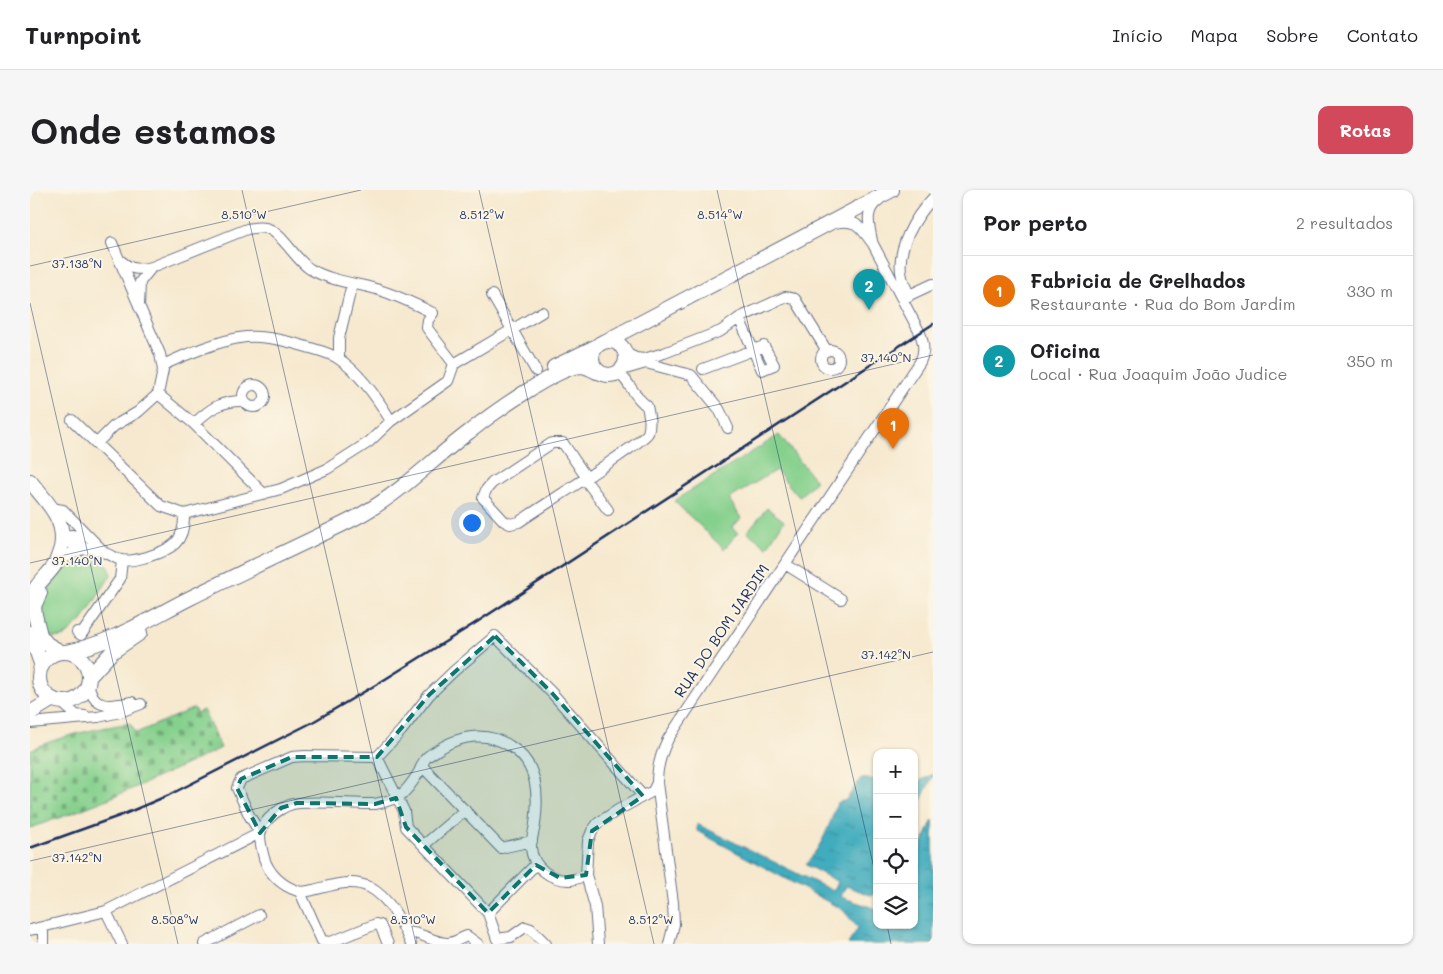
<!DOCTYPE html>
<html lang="pt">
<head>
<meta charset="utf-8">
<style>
  :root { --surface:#fff; --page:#f6f6f6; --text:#202124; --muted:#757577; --line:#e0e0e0; --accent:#d1495b }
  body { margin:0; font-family:Mali,sans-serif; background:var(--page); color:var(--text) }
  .controls { position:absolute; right:15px; bottom:15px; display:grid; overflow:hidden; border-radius:10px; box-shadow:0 1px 4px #0004 }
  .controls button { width:45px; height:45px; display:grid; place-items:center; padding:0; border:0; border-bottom:1px solid var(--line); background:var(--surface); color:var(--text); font:25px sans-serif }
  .you { position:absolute; left:441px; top:332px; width:18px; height:18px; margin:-12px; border:4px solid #fff; border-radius:50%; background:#1a73e8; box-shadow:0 0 0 8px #1a73e833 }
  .badge { display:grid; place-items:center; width:32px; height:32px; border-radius:50%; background:var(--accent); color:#fff; font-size:16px; font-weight:700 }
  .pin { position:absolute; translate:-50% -41px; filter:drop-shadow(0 1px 2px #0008) }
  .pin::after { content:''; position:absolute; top:26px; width:18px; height:15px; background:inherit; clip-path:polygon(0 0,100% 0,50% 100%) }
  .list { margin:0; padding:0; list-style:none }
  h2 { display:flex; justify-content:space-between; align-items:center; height:65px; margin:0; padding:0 20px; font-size:21px }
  h2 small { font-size:16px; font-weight:400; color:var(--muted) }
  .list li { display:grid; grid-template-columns:32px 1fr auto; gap:15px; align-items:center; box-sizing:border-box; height:70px; padding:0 20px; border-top:1px solid var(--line) }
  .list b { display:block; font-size:19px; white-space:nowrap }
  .list p { margin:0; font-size:16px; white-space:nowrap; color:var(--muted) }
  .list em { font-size:16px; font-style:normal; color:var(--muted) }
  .icon { flex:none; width:28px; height:28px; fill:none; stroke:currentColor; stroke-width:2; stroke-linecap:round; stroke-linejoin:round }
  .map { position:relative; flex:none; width:903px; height:754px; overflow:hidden; border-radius:10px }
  header { display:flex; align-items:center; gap:30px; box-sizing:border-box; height:70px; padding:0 25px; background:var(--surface); border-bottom:1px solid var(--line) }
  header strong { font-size:24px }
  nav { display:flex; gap:28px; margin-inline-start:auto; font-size:18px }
  .intro { display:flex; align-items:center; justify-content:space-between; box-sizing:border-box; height:120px; padding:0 30px }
  h1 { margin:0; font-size:35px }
  .button { padding:12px 22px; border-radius:10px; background:var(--accent); color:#fff; font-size:18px; font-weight:700 }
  main { display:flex; gap:30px; padding:0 30px }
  aside { flex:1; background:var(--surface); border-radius:10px; box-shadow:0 1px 4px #0004 }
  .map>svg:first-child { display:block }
</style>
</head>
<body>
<header>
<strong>Turnpoint</strong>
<nav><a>Início</a><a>Mapa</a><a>Sobre</a><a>Contato</a></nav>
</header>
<div class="intro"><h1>Onde estamos</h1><a class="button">Rotas</a></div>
<main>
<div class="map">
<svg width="903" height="754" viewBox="0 0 903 754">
  <defs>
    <pattern id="cemetery-stones" width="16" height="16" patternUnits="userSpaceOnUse" patternTransform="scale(1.25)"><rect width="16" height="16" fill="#85d08d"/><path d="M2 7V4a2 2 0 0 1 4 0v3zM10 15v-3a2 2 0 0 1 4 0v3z" fill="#6ca976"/></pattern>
    <pattern id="water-ripples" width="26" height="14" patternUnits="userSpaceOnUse" patternTransform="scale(1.25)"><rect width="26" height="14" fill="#3facbd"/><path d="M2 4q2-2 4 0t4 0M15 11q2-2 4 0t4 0" fill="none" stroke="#348c9d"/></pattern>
  </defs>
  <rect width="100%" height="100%" fill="#fcf5e5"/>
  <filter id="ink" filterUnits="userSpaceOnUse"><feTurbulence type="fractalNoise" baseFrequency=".02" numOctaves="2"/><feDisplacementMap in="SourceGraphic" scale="10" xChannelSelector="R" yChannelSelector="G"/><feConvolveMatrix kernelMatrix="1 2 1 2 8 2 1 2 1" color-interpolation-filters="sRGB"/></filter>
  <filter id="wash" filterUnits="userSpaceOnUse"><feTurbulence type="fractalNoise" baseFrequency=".0096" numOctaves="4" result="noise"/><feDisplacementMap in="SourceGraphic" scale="20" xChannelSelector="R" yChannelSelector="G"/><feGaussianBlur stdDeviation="1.12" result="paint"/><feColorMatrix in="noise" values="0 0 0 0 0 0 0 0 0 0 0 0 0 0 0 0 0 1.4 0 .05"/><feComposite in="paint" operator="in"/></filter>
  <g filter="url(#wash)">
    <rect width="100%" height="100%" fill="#f6e9cf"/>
    <!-- green -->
    <path fill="#85d08d" stroke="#508076" d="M749 245 786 291 769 307 746 280 699 309 711 328 702 338 708 343 694 359 644 311Z
      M737 318 754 331 737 357 717 342Z
      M55 365 64 366 79 376 81 385 52 431C38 440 39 450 20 447 18 444 15 441 13 438 2 412 31 372 55 365Z"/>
    <!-- cemetery -->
    <path fill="url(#cemetery-stones)" stroke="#508076" d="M164 518 167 523 173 520 191 558C128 588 66 616 0 638V560C32 545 65 539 100 533L106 543Z"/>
    <!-- water -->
    <path fill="url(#water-ripples)" stroke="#2d6e8e" d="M903 584V586L884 624V592L886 593Z
      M831 588 847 590V698L843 706 816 696 811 707 847 719V735H884V672L903 630V754H818L828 738 813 720 667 641V634L803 701 808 692 776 675C793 652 798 640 807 613L816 610Z"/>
  </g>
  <g filter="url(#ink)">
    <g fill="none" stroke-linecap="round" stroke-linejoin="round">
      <!-- street casing -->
      <g stroke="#687086" stroke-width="12">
        <path id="street" d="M842 51C839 35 834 20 849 10
          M91 71C102 80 108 80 122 77
          M462 105 506 181
          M879 106C877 99 873 93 872 87 865 60 885 27 903 8
          M873 108 903 94
          M109 117 110 92 122 77 217 39C224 38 232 36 239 39 253 45 266 70 280 79 301 91 324 93 346 99 366 105 385 114 403 123L398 130 397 138 424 174
          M791 169a9 9 0 1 1 18 0a9 9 0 1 1-18 0Z
          M595 163 606 168 614 169 634 163 691 141 709 128 755 107 765 109 797 161
          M309 169V148L322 94
          M133 175C154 165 193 149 216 147 236 145 258 151 277 157 287 160 300 163 309 169 331 184 348 209 361 231
          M673 179 734 156 744 175 732 180 709 128
          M592 180 616 173 661 185 689 219 698 238
          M213 206a11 11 0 1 1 22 0a11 11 0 1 1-22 0Z
          M128 204 164 234 234 304
          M42 230 131 316 154 324 251 299 297 279 339 252 361 231 418 191 424 174 512 122
          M164 234C179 219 192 210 214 211
          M67 253 84 236 108 222 128 204 133 180 130 164 82 53
          M556 287 533 253H522L462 293 456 300 453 308 474 331 480 334 489 332C506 320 613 253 618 243 621 234 619 225 617 216 605 208 601 195 591 185L581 186
          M554 288 578 320
          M21 318 33 320 73 361
          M32 351 58 358
          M32 351 41 345 59 347
          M26 373C37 365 47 358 61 359 71 359 81 367 91 370 100 372 109 369 117 367 142 359 155 353 154 324
          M755 374 811 409
          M47 442 51 445 90 389 92 370
          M58 493C64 521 80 516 102 512
          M31 512 46 525 55 526
          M0 533 68 527 90 522 111 514
          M347 567 374 621 376 637 458 723 467 749
          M392 576 471 658 502 651
          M394 655 435 620
          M270 702 292 751 301 752 346 734 350 735 358 754
          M458 723 506 674
          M13 738V754
          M0 740 76 721
          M376 742C392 742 404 753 418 753 424 753 431 748 437 746L448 754
          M467 749 481 747 495 737 501 739 516 754
          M92 754 76 721 230 643 219 625 207 598 211 589 262 567 275 566 347 567 372 540 399 505 424 481 465 446 522 503 613 606
          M174 754 229 725
          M381 754C372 733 360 708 339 697 321 688 300 696 283 700 278 701 272 703 268 701 252 696 239 684 234 668 232 660 230 653 230 645 232 629 254 614 269 613 294 611 320 614 345 614 371 609 376 603 389 582 391 577 393 572 396 568 399 565 405 562 409 559 431 545 457 541 480 556 508 573 509 605 505 634 504 642 501 650 501 657 502 677 521 691 541 690 546 689 551 687 556 685
          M568 754 565 716 556 685 558 651 562 641 568 633 588 620 623 601 627 593
          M639 754 644 734 643 713 627 593C627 576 631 563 638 549L890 172C895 161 894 154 890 143L843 54C831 38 827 28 805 33"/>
      </g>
      <!-- secondary casing -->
      <g stroke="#687086" stroke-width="16">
        <path id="secondary" d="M562 168a17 17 0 1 1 34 0a17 17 0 1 1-34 0Z
          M576 151 862 0
          M524 177 565 157
          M0 291C16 312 37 329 31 358 29 364 27 371 24 376 14 390 6 393 0 410
          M10 403 4 416 5 425 10 445 17 454 31 462
          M0 443 12 476
          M36 462C81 454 120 428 160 408 200 388 240 369 280 350 298 341 317 333 334 323 373 301 404 268 439 242 459 226 529 175 553 176 557 177 563 180 567 182
          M9 487a25 25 0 1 1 50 0a25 25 0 1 1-50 0Z
          M59 487 82 462 110 443
          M0 523 23 509"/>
      </g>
      <!-- street -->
      <use href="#street" stroke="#fff" stroke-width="10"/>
      <!-- secondary -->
      <use href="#secondary" stroke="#fff" stroke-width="14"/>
      <!-- rail -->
      <path stroke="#1b2f5e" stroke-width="2.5" d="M0 658 92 625 139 605 281 533 349 493 447 432 903 134"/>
    </g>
  </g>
  <!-- marked area -->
  <path fill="#0f766e" fill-opacity="0.2" stroke="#0f766e" stroke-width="4" stroke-dasharray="10 6" stroke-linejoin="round" d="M465 446 522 503 613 606 562 641 556 685 530 688 506 675 458 723 376 637 366 608 345 614 267 613 251 618 230 643 207 598 211 589 262 567H347L399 505Z"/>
  <!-- ticks -->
  <path fill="none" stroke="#1b2f5e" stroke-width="1" stroke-opacity="0.45" d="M212 0 386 754M449 0 624 754M687 0 847 691M0 76 331 0M0 113 148 754M0 373 903 165M0 671 903 462M857 735 861 754"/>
  <g text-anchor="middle" stroke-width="4" stroke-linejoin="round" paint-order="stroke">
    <!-- street labels -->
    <g font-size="15" fill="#1b2f5e" stroke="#fcf5e5">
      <text transform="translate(692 441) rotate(-56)" y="5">RUA DO BOM JARDIM</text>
    </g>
  </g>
  <g font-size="12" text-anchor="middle" fill="#1b2f5e" stroke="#fcf5e5" stroke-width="4" stroke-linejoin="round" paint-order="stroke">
    <text x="214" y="29">8.510°W</text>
    <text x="452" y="29">8.512°W</text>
    <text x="690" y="29">8.514°W</text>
    <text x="47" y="78">37.138°N</text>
    <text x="856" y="172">37.140°N</text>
    <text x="47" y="375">37.140°N</text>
    <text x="856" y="469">37.142°N</text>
    <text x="47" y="672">37.142°N</text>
    <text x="145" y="734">8.508°W</text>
    <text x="383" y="734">8.510°W</text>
    <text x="621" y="734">8.512°W</text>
  </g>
</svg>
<div class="controls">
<button>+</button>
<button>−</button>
<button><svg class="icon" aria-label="locate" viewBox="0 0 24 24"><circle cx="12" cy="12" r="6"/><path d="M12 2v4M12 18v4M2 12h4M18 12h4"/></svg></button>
<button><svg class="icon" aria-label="layers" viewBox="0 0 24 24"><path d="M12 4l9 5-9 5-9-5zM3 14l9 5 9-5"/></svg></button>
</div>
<div class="you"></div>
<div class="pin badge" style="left:863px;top:259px;background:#e8710a">1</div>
<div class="pin badge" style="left:839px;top:120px;background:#0f9aa8">2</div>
</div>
<aside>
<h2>Por perto<small>2 resultados</small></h2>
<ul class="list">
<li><span class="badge" style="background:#e8710a">1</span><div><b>Fabricia de Grelhados</b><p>Restaurante · Rua do Bom Jardim</p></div><em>330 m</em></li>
<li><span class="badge" style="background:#0f9aa8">2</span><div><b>Oficina</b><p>Local · Rua Joaquim João Judice</p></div><em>350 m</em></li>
</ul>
</aside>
</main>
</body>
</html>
